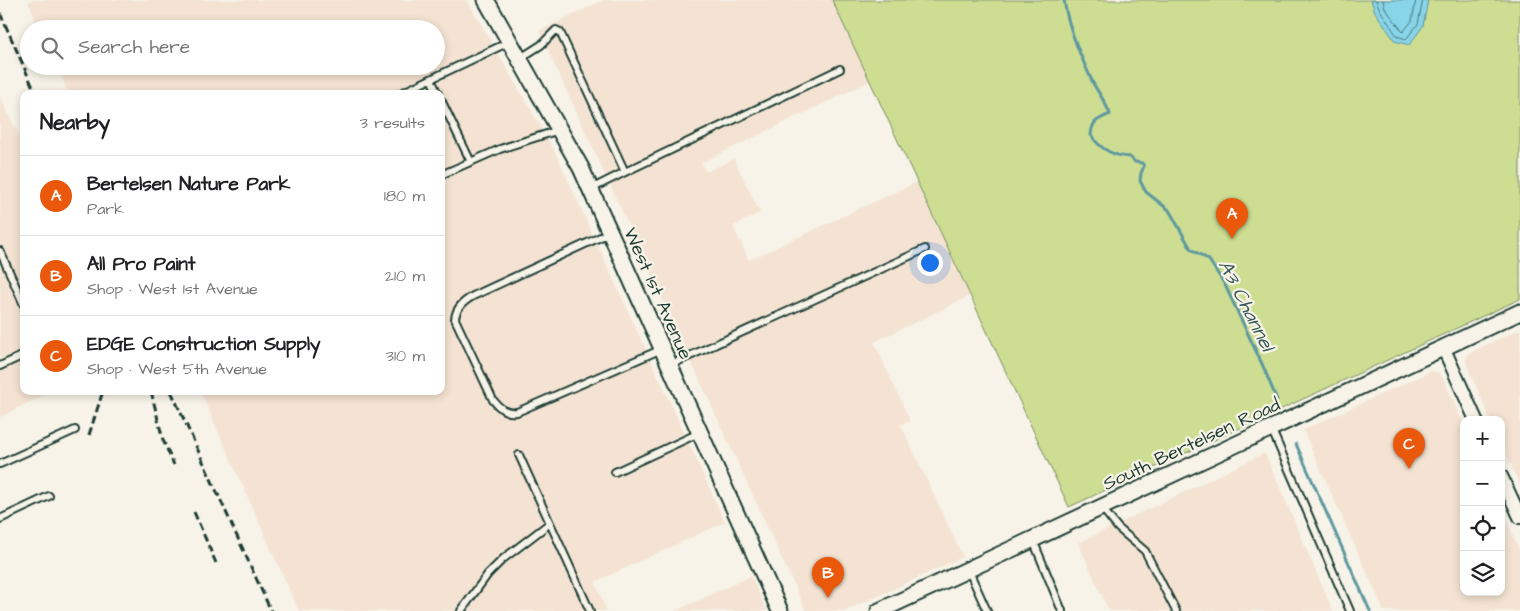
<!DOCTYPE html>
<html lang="en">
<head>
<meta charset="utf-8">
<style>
  :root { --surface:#fff; --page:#f6f6f6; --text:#202124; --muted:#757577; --line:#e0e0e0; --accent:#ea580c }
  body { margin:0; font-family:"Architects Daughter",sans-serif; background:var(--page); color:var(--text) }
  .controls { position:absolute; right:15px; bottom:15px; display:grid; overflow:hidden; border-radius:10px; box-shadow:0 2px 8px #0003 }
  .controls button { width:45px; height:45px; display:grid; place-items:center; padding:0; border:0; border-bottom:1px solid var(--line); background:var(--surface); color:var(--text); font:25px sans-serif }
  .you { position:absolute; left:929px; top:262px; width:18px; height:18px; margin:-12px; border:4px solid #fff; border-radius:50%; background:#1a73e8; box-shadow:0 0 0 8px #1a73e833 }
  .badge { display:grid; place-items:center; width:32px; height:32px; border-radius:50%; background:var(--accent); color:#fff; font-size:16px; font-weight:700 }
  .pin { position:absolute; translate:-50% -41px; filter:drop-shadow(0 1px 2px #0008) }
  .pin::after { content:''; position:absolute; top:26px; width:18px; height:15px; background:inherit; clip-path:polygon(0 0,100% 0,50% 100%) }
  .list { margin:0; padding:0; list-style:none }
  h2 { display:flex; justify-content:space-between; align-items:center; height:65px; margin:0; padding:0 20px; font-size:21px }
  h2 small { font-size:16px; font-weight:400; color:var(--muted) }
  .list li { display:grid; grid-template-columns:32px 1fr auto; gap:15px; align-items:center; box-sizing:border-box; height:80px; padding:0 20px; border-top:1px solid var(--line) }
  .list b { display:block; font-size:19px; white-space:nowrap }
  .list p { margin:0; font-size:16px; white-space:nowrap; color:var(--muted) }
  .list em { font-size:16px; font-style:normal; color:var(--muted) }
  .icon { flex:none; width:28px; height:28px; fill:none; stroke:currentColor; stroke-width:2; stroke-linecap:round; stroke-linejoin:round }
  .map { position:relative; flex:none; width:1520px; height:611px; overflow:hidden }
  .search { position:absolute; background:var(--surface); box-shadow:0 2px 8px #0003; left:20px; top:20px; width:425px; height:55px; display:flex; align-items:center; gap:12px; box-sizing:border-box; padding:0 18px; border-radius:28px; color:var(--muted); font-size:19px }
  .panel { position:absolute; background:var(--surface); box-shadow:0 2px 8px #0003; left:20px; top:90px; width:425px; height:305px; border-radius:10px }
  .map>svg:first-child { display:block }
</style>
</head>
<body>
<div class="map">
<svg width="1520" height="611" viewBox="0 0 1520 611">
  <rect width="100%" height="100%" fill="#f7f3e8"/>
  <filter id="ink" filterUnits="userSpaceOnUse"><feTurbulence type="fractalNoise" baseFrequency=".02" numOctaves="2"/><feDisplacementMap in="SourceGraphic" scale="10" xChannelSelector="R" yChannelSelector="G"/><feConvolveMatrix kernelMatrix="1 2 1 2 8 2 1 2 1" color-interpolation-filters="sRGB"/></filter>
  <g filter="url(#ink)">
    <!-- built -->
    <path fill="#f4e3d2" d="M33 0H467L554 150 725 522 595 582 607 611H299L200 391H441V94H69L57 66H436V29H40L28 2Z
      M604 0H832L870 81 701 163 706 172 734 159 760 213 733 226 749 260 917 182 970 296 874 342 910 421 901 425 963 557 845 611H806L539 31Z
      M0 96 24 147V391H52L0 417Z
      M1520 329V485L1501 443V420H1491L1467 366 1466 359 1469 354 1475 350Z
      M1432 371 1440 374 1443 378 1464 425V592H1501V509L1520 551V611H1384L1303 430Z
      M1265 453 1333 611H1109L1078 543Z
      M751 576 767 611H675Z"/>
    <!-- green -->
    <path fill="#cddd92" stroke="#768d63" d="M832 0H1520V299L1069 507Z"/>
    <!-- water -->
    <path fill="#88d4e8" stroke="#5e98a0" d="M1371 0H1428L1423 26 1409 45 1395 41 1375 12Z"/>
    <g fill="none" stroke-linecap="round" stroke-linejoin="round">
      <!-- shore -->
      <path stroke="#49797c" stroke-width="1" d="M1376 0 1380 10 1397 36 1406 39 1418 24 1423 0
        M1383 0 1385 8 1403 32 1412 21 1416 0"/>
      <!-- stream -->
      <path stroke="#5e98a0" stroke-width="3" d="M1064 0C1068 28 1081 57 1093 83 1099 94 1105 101 1110 114 1098 119 1092 121 1091 135 1100 149 1112 156 1130 157L1135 162 1142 163 1144 166 1141 173 1140 181 1146 192 1169 210 1191 249 1209 260 1225 285 1263 366 1277 400
        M1296 444 1370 611"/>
      <!-- service casing -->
      <g stroke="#1f3d34" stroke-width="10">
        <path id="service" d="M519 59 541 45 556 30 560 32 625 172 591 189
          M431 79 438 94
          M399 94 509 42
          M441 100 471 162
          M625 172 840 69
          M441 176 443 174 500 149 559 130
          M609 233 473 296C463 302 456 308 455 319L493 400C499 408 506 414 517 412L662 349
          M0 251 24 305
          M670 365 925 249
          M0 366 24 355
          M1271 428 1350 611
          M519 455 590 611
          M0 464 75 430
          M615 472 699 433
          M1102 508 1118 528 1145 551 1176 611
          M0 519 49 496
          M1033 540 1062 611
          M968 569 987 611
          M461 611 488 574 503 559 550 523"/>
      </g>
      <!-- minor casing -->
      <g stroke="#1f3d34" stroke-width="16">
        <path id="minor" d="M1443 347 1476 420
          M1501 476 1520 517"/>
      </g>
      <!-- tertiary casing -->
      <g stroke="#1f3d34" stroke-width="19">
        <path id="tertiary" d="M486 0 581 168 780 611
          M879 611 1520 312"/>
      </g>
      <!-- service -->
      <use href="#service" stroke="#f7f3e8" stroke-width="6"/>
      <!-- minor -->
      <use href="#minor" stroke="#f7f3e8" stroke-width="12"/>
      <!-- tertiary -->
      <use href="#tertiary" stroke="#f7f3e8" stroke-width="15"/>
      <!-- rail -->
      <path stroke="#1f3d34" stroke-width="3" stroke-dasharray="8 4" stroke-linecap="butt" d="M0 13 36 94
        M151 391 163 440 174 465
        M171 391 271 611
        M89 435 103 391
        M194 512 216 563"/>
    </g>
  </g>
  <g text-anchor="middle" stroke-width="4.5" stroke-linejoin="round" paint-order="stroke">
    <!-- street labels -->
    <g font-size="19" fill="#1f3d34" stroke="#f7f3e8">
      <text transform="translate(659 293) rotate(66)" y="7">West 1st Avenue</text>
      <text transform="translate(1191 443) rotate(-25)" y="7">South Bertelsen Road</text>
    </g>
    <!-- water labels -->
    <g font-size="20" font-style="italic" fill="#345b58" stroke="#f7f3e8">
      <text transform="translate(1247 305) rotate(63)" y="7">A3 Channel</text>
    </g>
  </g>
</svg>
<div class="controls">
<button>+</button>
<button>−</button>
<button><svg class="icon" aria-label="locate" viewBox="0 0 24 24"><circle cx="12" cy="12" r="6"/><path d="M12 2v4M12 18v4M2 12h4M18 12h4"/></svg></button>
<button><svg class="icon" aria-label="layers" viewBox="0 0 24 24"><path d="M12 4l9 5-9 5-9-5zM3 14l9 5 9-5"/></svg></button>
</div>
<div class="you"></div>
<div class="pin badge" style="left:1232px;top:239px">A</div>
<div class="pin badge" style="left:828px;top:598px">B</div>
<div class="pin badge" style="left:1409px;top:469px">C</div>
<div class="search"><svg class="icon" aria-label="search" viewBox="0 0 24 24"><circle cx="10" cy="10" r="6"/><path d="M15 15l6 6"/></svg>Search here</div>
<section class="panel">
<h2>Nearby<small>3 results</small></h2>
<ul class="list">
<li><span class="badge">A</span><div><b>Bertelsen Nature Park</b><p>Park</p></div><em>180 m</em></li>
<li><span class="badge">B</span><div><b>All Pro Paint</b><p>Shop · West 1st Avenue</p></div><em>210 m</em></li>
<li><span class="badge">C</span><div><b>EDGE Construction Supply</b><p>Shop · West 5th Avenue</p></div><em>310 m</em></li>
</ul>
</section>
</div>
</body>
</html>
